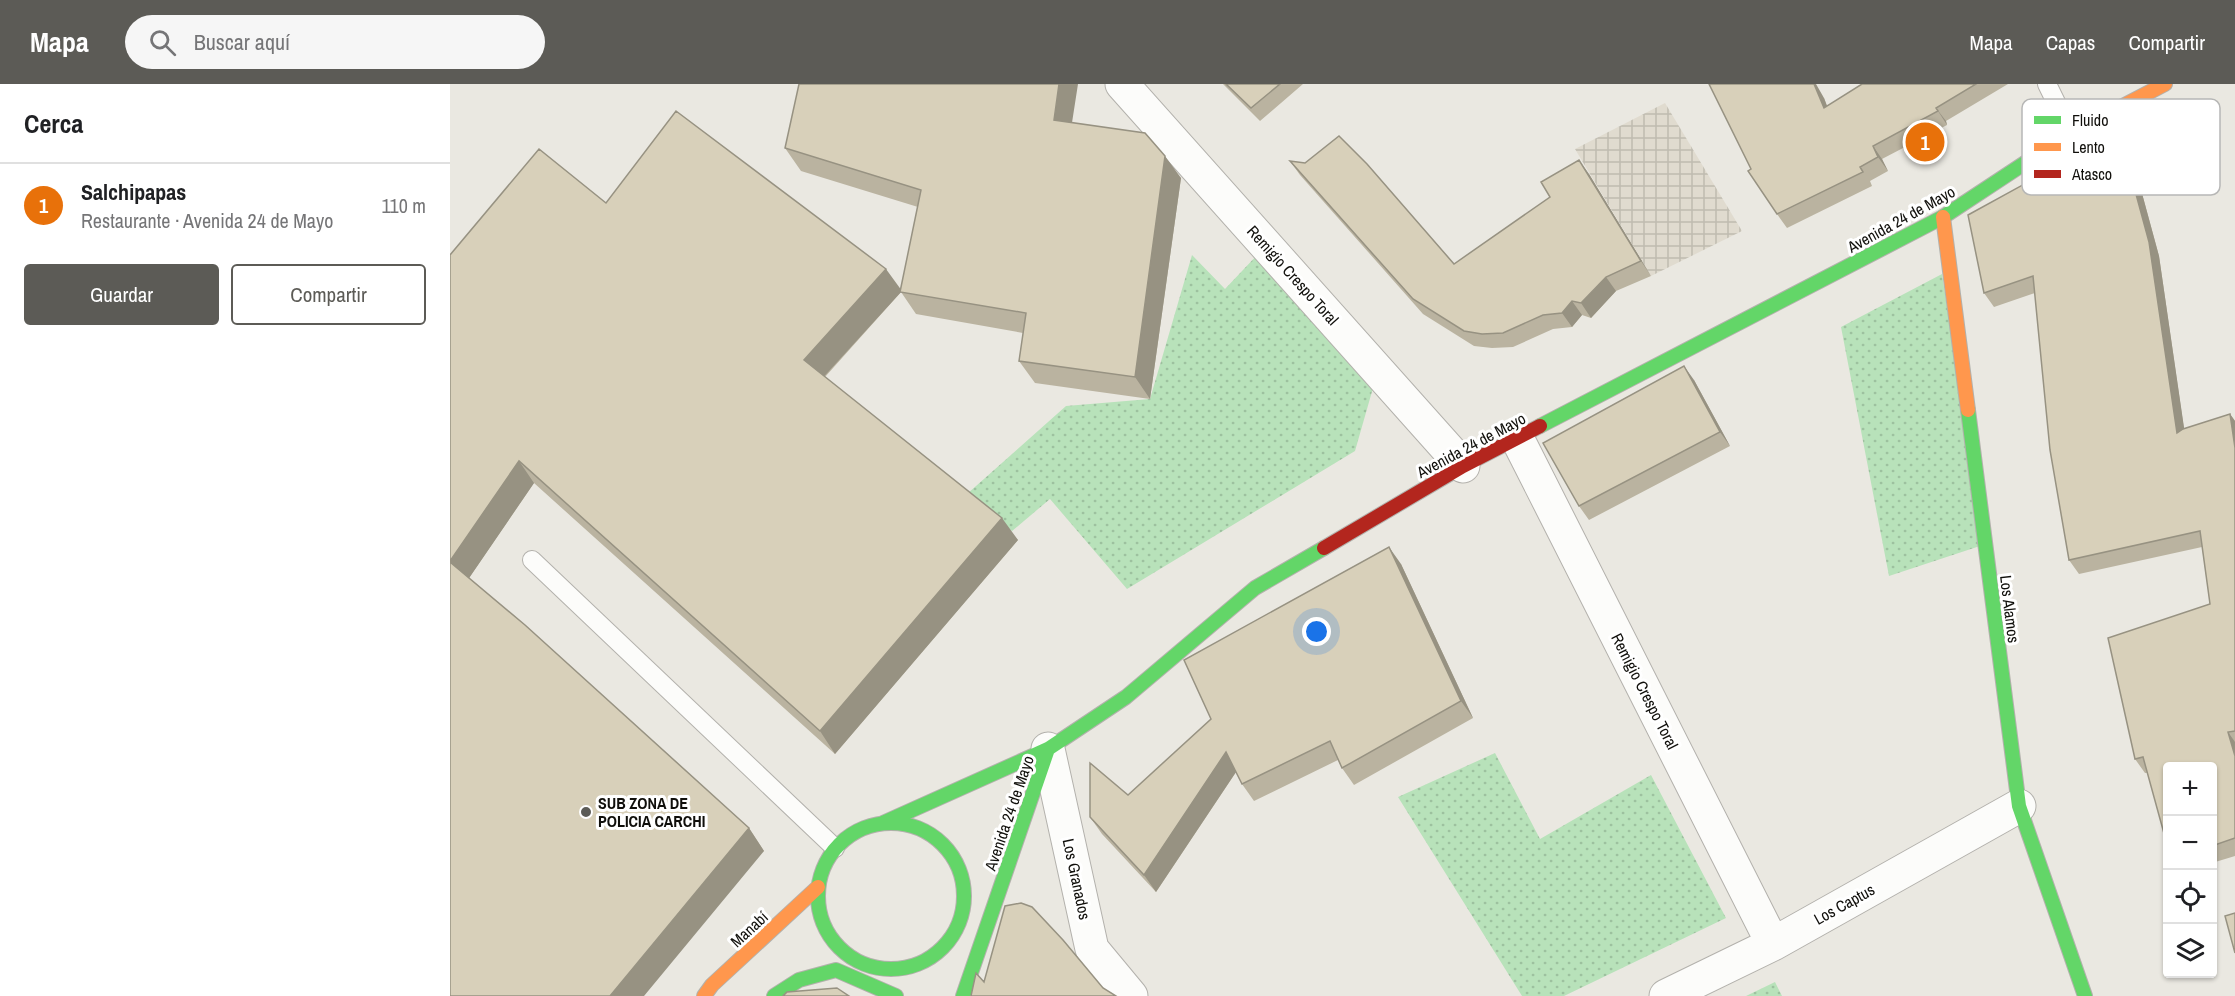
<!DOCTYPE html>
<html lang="es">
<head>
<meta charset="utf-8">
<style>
  :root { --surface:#fff; --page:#f6f6f6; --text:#202124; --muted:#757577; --line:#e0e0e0; --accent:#5c5b56 }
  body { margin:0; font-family:"Archivo Narrow",sans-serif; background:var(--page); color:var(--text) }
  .controls { position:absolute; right:18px; bottom:18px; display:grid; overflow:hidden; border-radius:6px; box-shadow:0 2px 4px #0004 }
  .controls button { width:54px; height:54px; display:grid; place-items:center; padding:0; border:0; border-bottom:2px solid var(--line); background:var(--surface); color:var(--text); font:30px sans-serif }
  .you { position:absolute; left:867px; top:548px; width:21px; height:21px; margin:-15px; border:4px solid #fff; border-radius:50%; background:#1a73e8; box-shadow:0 0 0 9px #1a73e833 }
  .badge { display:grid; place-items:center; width:39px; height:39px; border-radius:50%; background:var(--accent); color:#fff; font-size:20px; font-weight:700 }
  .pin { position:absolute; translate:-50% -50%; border:3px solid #fff; box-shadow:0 2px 6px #0006 }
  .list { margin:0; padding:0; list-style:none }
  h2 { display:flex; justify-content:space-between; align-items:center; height:78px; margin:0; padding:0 24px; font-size:26px }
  h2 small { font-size:20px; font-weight:400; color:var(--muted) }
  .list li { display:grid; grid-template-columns:39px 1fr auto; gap:18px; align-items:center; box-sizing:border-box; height:84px; padding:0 24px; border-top:2px solid var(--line) }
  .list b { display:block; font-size:22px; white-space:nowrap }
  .list p { margin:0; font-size:20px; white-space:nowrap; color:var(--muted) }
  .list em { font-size:20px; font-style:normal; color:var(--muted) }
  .actions { display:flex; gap:12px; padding:18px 24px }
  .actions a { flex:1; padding:14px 0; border:2px solid var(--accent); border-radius:6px; text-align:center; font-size:21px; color:var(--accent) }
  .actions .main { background:var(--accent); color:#fff }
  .icon { flex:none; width:33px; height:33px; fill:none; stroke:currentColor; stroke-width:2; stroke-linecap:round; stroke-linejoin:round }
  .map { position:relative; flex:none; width:1785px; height:912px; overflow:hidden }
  header { display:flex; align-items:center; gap:36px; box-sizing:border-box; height:84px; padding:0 30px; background:var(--accent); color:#fff }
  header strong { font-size:28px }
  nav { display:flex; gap:33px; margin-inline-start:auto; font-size:21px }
  .search { width:420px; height:54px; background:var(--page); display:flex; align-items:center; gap:15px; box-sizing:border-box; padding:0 21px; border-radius:33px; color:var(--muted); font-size:22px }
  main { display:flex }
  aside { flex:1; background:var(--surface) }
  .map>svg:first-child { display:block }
</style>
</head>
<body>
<header>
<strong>Mapa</strong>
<div class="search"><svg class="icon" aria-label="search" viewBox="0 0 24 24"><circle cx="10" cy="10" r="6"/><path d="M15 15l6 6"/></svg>Buscar aquí</div>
<nav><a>Mapa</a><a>Capas</a><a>Compartir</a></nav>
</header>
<main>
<aside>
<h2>Cerca<small></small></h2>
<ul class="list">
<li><span class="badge" style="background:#e8710a">1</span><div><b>Salchipapas</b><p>Restaurante · Avenida 24 de Mayo</p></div><em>110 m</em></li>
</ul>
<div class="actions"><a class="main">Guardar</a><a>Compartir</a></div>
</aside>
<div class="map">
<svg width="1785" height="912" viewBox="0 0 1785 912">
  <defs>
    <pattern id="industrial-grid" width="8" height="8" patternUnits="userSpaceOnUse" patternTransform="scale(1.5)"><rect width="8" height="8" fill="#e0dbcf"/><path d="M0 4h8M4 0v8" fill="none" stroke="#bfbbb0"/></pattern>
    <pattern id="green-dots" width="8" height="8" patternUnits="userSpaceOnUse" patternTransform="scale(1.5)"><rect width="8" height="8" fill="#b8e2ba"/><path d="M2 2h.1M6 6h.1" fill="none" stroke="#9dc19f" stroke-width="1.8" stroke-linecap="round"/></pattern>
  </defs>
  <rect width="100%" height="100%" fill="#eae8e1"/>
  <!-- industrial -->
  <path fill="url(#industrial-grid)" d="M1215 19 1292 147 1201 192 1125 65Z"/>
  <!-- green -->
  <path fill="url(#green-dots)" d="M810 168 923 304 905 367 677 505 600 415 562 447 517 410 616 322 700 315 742 171 775 205Z
    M1492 190 1533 461 1439 492 1391 243Z
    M1045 669 1090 755 1201 691 1276 834 1114 912H1072L948 713Z
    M1325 898 1332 912H1296Z"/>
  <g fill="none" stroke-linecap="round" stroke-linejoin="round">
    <!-- lane casing -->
    <g stroke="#b3b1ac" stroke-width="20">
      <path id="lane" d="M1597 0 1621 49
        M82 476 385 764"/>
    </g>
    <!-- street casing -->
    <g stroke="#b3b1ac" stroke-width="35">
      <path id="street" d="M672 0 1013 382
        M1067 354 1323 860
        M598 665 642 865 681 912
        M1216 912 1323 860 1569 722"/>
    </g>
    <!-- fast casing -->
    <g stroke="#b3b1ac" stroke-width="16">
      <path id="fast" d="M1518 326 1569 722 1635 912
        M1090 342 1493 133 1581 75
        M368 812a73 73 0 1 1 146 0a73 73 0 1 1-146 0Z
        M433 739 598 665 676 613 805 504 874 464
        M324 912 349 896 386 886 446 912
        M513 912 598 665"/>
    </g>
    <!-- slow casing -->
    <g stroke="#b3b1ac" stroke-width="16">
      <path id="slow" d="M1581 75 1621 49 1715 0
        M1493 133 1518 326
        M254 912 262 901 368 803"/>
    </g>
    <!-- jam casing -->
    <g stroke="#b3b1ac" stroke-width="16">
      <path id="jam" d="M874 464 1013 382 1090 342"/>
    </g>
    <!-- lane -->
    <use href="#lane" stroke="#fcfcfa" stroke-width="18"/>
    <!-- street -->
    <use href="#street" stroke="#fcfcfa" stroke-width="33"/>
    <!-- fast -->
    <use href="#fast" stroke="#63d668" stroke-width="14"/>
    <!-- slow -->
    <use href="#slow" stroke="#ff974d" stroke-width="14"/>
    <!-- jam -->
    <use href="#jam" stroke="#b3261e" stroke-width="14"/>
  </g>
  <!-- wall -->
  <path fill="#bab3a0" d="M773 0H853L810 37Z
    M1412 0H1558L1496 37 1497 41 1432 75 1438 87 1420 97 1422 102 1337 144 1327 130 1301 85 1374 14 1377 22Z
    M622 38 731 94 700 315 585 299 569 277 573 249 466 230 451 208 375 293 568 456 385 670 84 399 19 494 299 744 314 767 0 912V171L156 119 451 206 468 123 351 87 335 64Z
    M840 77 855 79 1004 180 1139 90 1201 192 1166 207 1141 234 1132 231 1122 243 1103 245 1063 263 1042 264 1024 262 973 230 850 91Z
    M1677 77 1687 91 1709 172 1734 345 1780 330 1785 337V772L1762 779V682L1695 689 1685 675 1760 520 1752 463 1629 490 1619 476 1585 209 1544 223 1534 209Z
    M1244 296 1280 362 1139 436 1129 422Z
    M951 480 1023 634 904 701 892 684 888 676 804 717 792 700 786 688 706 808 652 750 640 733 678 711Z"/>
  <!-- shaded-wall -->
  <path fill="#979282" d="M609 0H628L619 58 604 36Z
    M1364 0H1366L1374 14 1383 38 1374 24Z
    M1486 24 1496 37 1497 41 1488 27Z
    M1423 62 1432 75 1438 87 1428 73Z
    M715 72 731 94 700 315 685 293Z
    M1129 76 1139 90 1201 192 1191 177Z
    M1677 77 1687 91 1709 172 1737 364 1727 349Z
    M436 185 452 207 369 298 354 276Z
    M1156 193 1166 207 1141 234 1131 219Z
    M1122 217 1132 231 1122 243 1112 229Z
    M1234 282 1244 296 1280 362 1270 348Z
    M1780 330 1785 337V364Z
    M69 377 84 399 15 500 0 479V477Z
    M552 434 568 456 385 670 370 647Z
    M939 463 951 480 1023 634 1011 617Z
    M1778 648 1785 658V672Z
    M776 668 788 685 706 808 694 791Z
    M299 744 314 767 194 912H160Z"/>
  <!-- building -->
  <path fill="#d8d0ba" stroke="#979282" stroke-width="1.5" d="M349 0H609L604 36 695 49 715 72 685 293 569 277 576 229 450 208 471 106 335 64Z
    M776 0H830L801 24Z
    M1259 0H1364L1374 24 1412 0H1526L1486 24 1488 27 1423 62 1428 73 1410 83 1413 88 1327 130 1298 87 1301 85Z
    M226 27 436 185 354 276 552 434 370 647 69 377 0 477V171L89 65 156 119Z
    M889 52 917 80 1004 180 1100 113 1091 98 1129 76 1191 177 1156 193 1131 219 1122 217 1112 229 1093 231 1053 249 1032 250 1014 247 963 215 840 77 855 79Z
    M1677 77 1699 158 1727 349 1733 345 1780 330 1785 364V647L1778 648 1785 672V754L1762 762V682H1718V764L1693 673 1685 675 1658 554 1760 520 1750 447 1619 476 1600 366 1583 192 1534 209 1518 131 1589 92Z
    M1234 282 1270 348 1129 422 1093 359Z
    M939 463 1011 617 892 684 880 657 792 700 776 668 694 791 640 733V679L678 711 761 635 734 576Z
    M0 478 75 541 299 744 160 912H0Z
    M571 819 582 823 613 856 653 904 666 912H521L526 889 534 898 555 822Z
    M1785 829V869L1775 832Z
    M387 904 399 912H333L337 908Z"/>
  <!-- markers -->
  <circle fill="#5c5b56" stroke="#fff" stroke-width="2" cx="136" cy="728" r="6"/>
  <g text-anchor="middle" stroke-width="6" stroke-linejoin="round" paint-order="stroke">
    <!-- street labels -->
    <g font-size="16" fill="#100f0b" stroke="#fff">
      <text transform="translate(1451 135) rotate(-29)" y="6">Avenida 24 de Mayo</text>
      <text transform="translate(843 191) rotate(48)" y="6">Remigio Crespo Toral</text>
      <text transform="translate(1021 361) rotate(-28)" y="6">Avenida 24 de Mayo</text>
      <text transform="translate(1560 525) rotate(83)" y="6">Los Alamos</text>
      <text transform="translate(1195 607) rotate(63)" y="6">Remigio Crespo Toral</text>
      <text transform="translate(559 729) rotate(-71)" y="6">Avenida 24 de Mayo</text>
      <text transform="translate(627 795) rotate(78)" y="6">Los Granados</text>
      <text transform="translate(1394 820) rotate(-29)" y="6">Los Captus</text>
      <text transform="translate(299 845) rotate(-43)" y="6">Manabí</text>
    </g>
    <!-- poi labels -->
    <g font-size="16" font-weight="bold" fill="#100f0b" stroke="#fff" text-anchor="start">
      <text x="148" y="725">SUB ZONA DE<tspan x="148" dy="18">POLICIA CARCHI</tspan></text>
    </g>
  </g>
  <!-- legend -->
  <rect x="1572" y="15" width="198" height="96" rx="9" fill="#fff" stroke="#b7b7b6" stroke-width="1.5"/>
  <rect x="1584" y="32" width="27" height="8" fill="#63d668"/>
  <rect x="1584" y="59" width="27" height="8" fill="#ff974d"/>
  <rect x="1584" y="86" width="27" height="8" fill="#b3261e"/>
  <g font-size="16" fill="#100f0b">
    <text x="1622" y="42">Fluido</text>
    <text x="1622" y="69">Lento</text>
    <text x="1622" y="96">Atasco</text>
  </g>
</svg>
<div class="controls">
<button>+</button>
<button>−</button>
<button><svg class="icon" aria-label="locate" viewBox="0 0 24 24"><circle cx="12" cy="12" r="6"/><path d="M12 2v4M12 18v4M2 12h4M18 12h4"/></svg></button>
<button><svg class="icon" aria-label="layers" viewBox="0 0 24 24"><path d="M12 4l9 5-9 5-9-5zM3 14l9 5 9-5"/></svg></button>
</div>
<div class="you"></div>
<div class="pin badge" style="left:1475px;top:58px;background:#e8710a">1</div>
</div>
</main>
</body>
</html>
